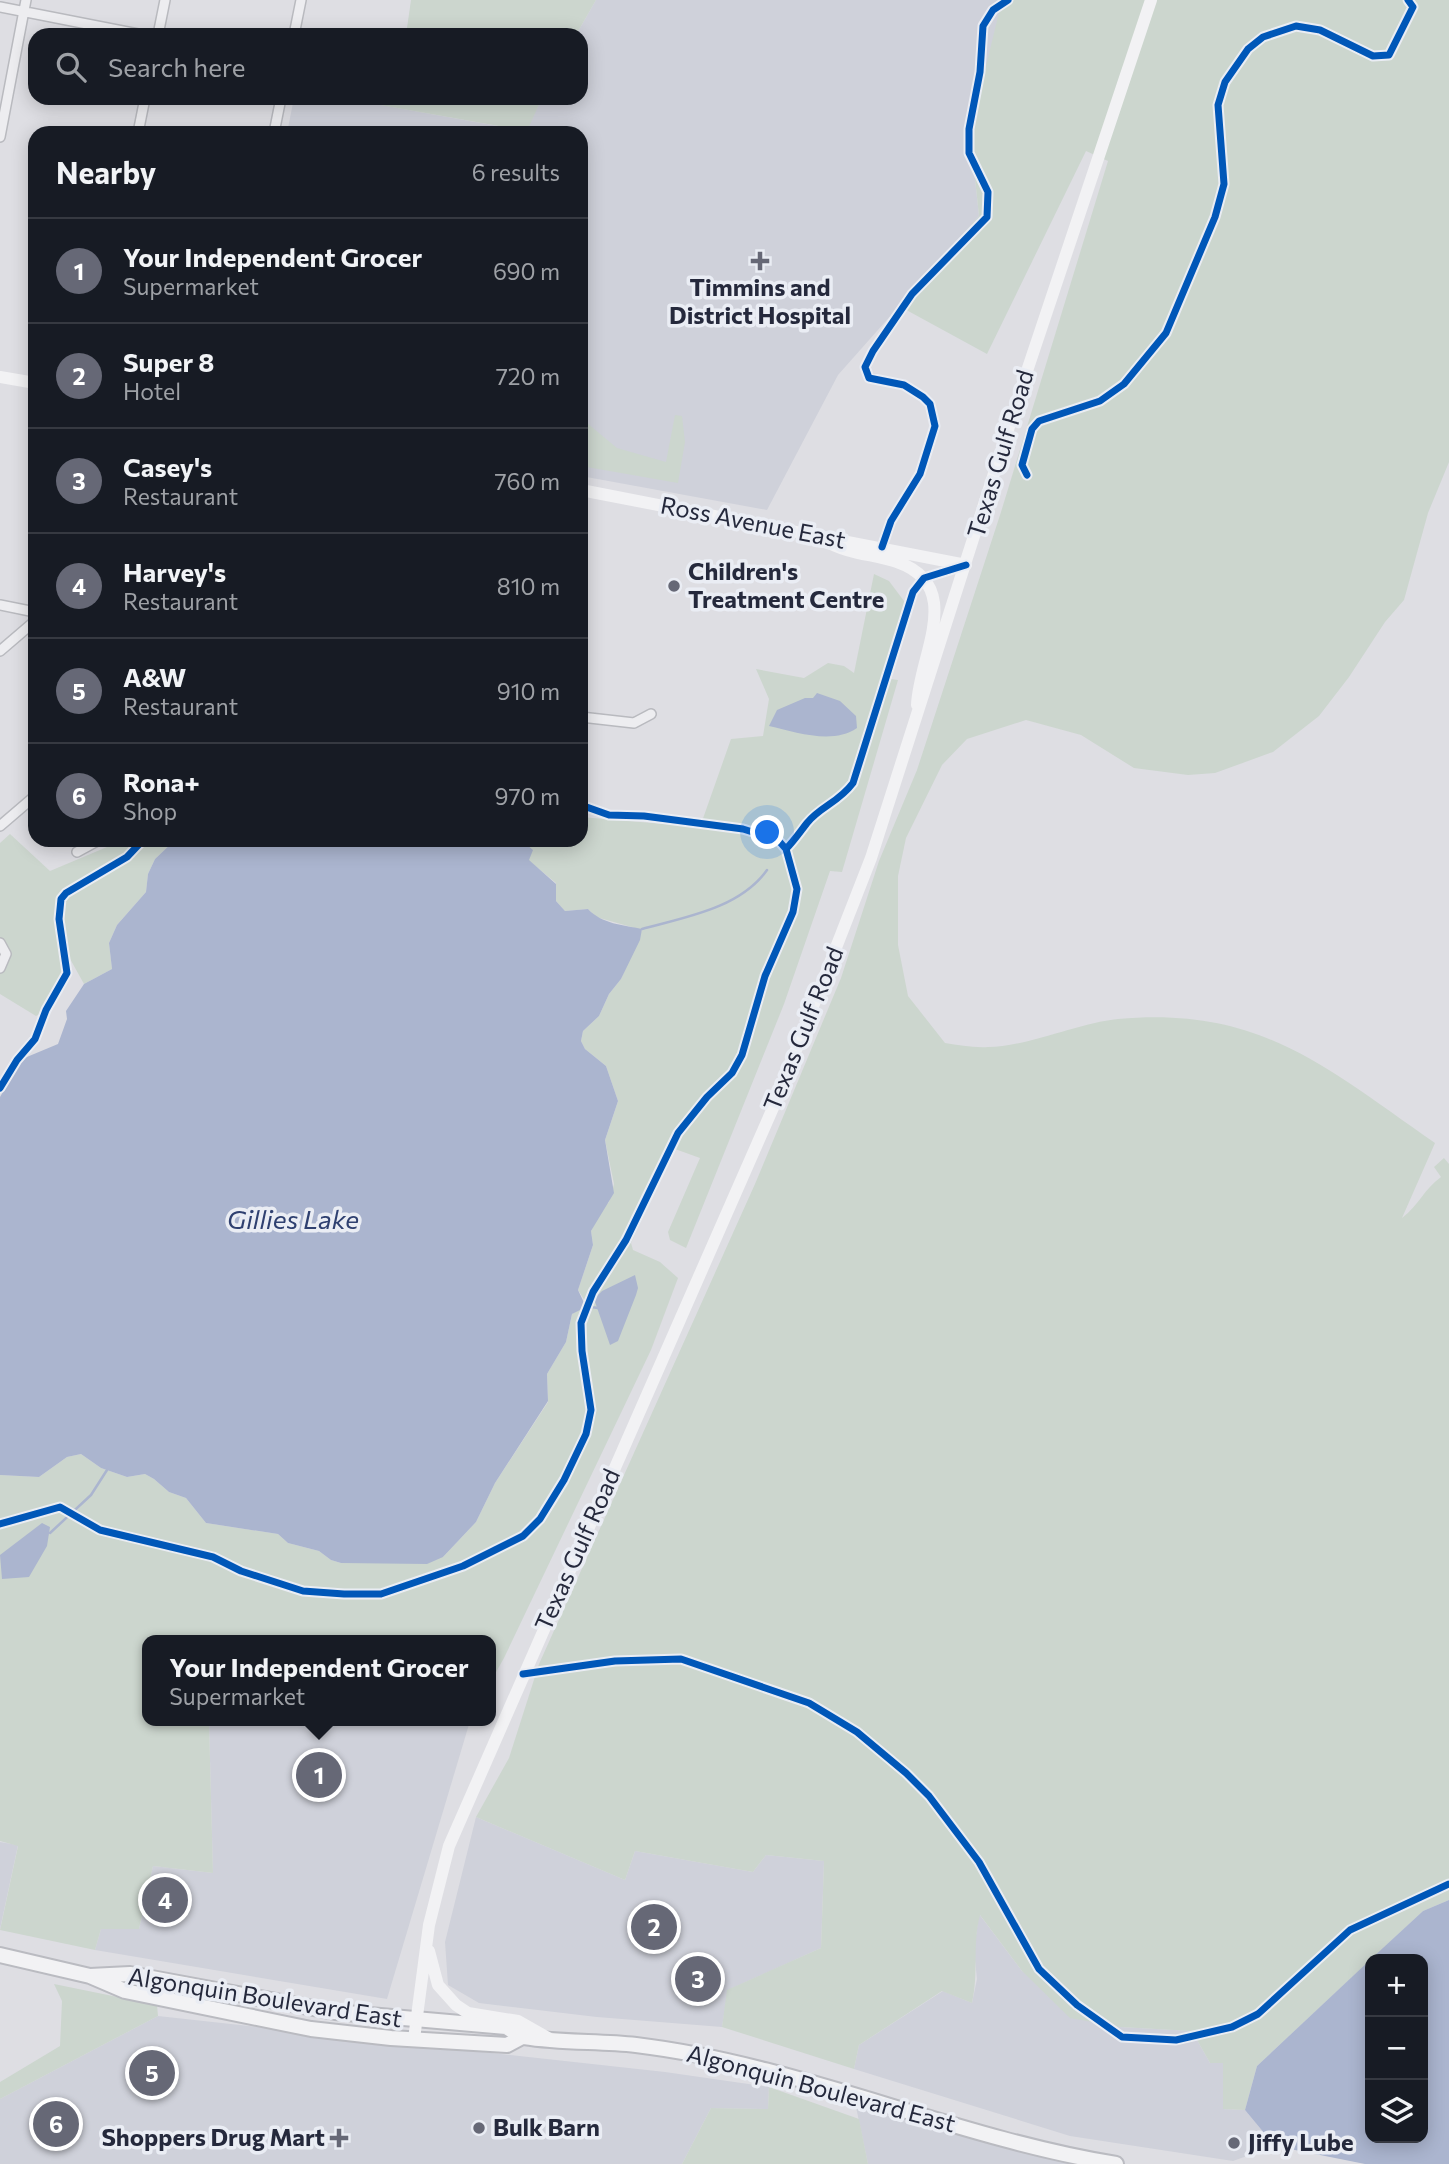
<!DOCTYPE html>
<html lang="en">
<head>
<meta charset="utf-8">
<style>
  :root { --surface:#171b24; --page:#242831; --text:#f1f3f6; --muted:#9ea1a6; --line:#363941; --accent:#666876 }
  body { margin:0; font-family:Commissioner,sans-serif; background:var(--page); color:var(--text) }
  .controls { position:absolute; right:21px; bottom:21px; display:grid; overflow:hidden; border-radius:14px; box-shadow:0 4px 18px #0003 }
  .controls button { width:63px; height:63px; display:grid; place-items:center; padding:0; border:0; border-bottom:2px solid var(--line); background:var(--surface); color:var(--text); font:35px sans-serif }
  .you { position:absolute; left:768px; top:833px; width:24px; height:24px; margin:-18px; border:5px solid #fff; border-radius:50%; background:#1a73e8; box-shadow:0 0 0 10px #1a73e833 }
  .badge { display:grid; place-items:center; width:46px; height:46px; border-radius:50%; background:var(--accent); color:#fff; font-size:23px; font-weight:700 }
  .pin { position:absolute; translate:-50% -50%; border:4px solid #fff; box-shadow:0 2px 7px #0006 }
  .popup { position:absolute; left:142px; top:1635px; width:354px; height:91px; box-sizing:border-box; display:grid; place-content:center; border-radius:14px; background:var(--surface); filter:drop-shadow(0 2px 5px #0005); font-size:23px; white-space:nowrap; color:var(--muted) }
  .popup b { font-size:26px; color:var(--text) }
  .popup::after { content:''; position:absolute; left:50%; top:100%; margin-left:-14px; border:14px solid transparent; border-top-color:var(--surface) }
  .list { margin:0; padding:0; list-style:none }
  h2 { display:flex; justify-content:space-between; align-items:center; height:91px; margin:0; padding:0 28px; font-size:30px }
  h2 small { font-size:23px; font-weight:400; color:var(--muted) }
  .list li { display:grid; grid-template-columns:46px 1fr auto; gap:21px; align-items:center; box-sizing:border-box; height:105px; padding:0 28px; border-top:2px solid var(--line) }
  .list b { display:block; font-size:26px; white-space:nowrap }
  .list p { margin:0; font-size:23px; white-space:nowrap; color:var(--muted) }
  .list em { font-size:23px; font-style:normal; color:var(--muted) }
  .icon { flex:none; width:38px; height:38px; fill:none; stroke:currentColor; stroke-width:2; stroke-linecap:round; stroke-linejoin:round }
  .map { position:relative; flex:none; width:1449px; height:2164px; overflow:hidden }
  .search { position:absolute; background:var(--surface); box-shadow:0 4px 18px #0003; left:28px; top:28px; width:560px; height:77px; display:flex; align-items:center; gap:18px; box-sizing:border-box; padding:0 24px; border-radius:21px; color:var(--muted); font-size:26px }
  .panel { position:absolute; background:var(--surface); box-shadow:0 4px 18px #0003; left:28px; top:126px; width:560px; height:721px; border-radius:21px }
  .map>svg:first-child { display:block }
</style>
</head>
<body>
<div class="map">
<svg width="1449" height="2164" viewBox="0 0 1449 2164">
  <rect width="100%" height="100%" fill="#dedee3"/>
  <!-- built -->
  <path fill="#cfd1da" d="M596 0H1003L970 132 979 216 838 375 767 510 581 476V133H287L294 98H342L526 131 542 98H581V35H576Z
    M209 1721H470L387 1999 95 1950 101 1929H139L153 1866 213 1873Z
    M476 1817 625 1880 635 1851 753 1872 766 1855 824 1861 821 1948 728 1990 722 2027 597 2017 479 2003 448 1985 445 1942Z
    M0 1842 18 1845 0 1929Z
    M979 1914 1022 1971 1120 2027 1192 2031 1210 2063 1223 2062V2109L1245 2110 1275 2146 1233 2161 1070 2136 854 2069 859 2045 943 1991 972 2003 977 1979 974 1950Z
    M158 2016 665 2072 769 2087 768 2109 711 2108 682 2164H0V2099Z
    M856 2107 1072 2164H868Z"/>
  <!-- green -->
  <path fill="#ccd6ce" d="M411 0H596L576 35H406Z
    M1002 0H1449V462L1428 513 1404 600 1385 622 1349 677 1319 716 1273 752 1215 773 1188 775 1134 768 1081 735 1026 720 967 739 942 765 906 838 898 876V945L908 996 945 1043C959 1045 974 1048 988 1047 1026 1047 1078 1023 1118 1019 1260 1006 1325 1067 1435 1143L1402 1218C1419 1205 1424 1189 1441 1177L1434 1167 1444 1158 1449 1164V1900L1423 1911 1257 2066 1245 2110 1223 2109V2063H1210L1192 2031 1120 2027 1070 2018 1022 1971 980 1915C972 1945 979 1974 972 2003L942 1991 859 2045 854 2069 722 2027 727 1990 821 1948 824 1861 766 1855 753 1872 635 1851 625 1880 476 1817 509 1758 539 1664 755 1184 841 978 879 861 917 770 1001 512 1108 161 1086 151 987 354 899 306 979 216 970 132Z
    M372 98H542L527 131 369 103Z
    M675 415 682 416 685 442 678 483 581 466V418L617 448 666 462Z
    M874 574 889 581 907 605 884 678 898 680 842 872 830 871 784 1004 686 1248 670 1240 668 1232 700 1158 675 1149 631 1243 633 1250 660 1262 678 1278 651 1350 504 1658 491 1681 490 1640H148V1721H209L213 1873 153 1866 139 1929H101L95 1950 0 1930 18 1846 0 1841V1475L39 1477 67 1457 81 1454 101 1468 127 1477 145 1474 154 1479 169 1492 186 1498 206 1523 278 1534 288 1543 319 1551 331 1560 341 1563 443 1557 476 1522 495 1483 548 1402 547 1374 566 1342 572 1314 587 1304 578 1290 593 1245 591 1231 603 1207 609 1202 614 1184 605 1140 618 1101 606 1066 585 1049 581 1041 583 1031 599 1016 609 994 621 979 642 930 596 917 588 909 565 911 556 901V883L528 860 521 840H581V817L700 827 731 739 763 736 769 699 756 669 804 678 828 663 844 666 854 673Z
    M10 834 50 871 107 847 115 840H175L155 859 148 874 146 892 117 925 109 943 112 969 84 984 69 957C63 982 61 1004 36 1016L0 994V843Z
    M54 1984 157 2005 158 2016 0 2099V2082L60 2046 62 2001Z
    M769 2087 859 2119 868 2164H682L711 2108 768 2109Z"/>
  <!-- water -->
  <path fill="#abb5cf" d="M817 693 840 701 856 716 857 728C832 745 796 732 769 726L777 710 805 698H813Z
    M175 840H521L533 850 529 860 556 884V901L565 911 588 909C602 924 623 925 642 929L640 940 621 979 609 994 599 1016 583 1031 581 1041 585 1049 606 1066 618 1101 605 1140 614 1193 591 1231 593 1245 578 1290 586 1307 572 1314 566 1342 547 1374 548 1401 495 1483 476 1522 443 1557 427 1564 341 1563 331 1560 319 1551 288 1543 278 1534 206 1523 186 1498 169 1492 154 1479 145 1474 127 1477 101 1468 81 1454 67 1457 39 1477 0 1475V1097L22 1059 58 1044 67 1019 66 1011 84 984 112 969 109 943 117 925 146 892 148 874 155 859Z
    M635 1275 638 1288 636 1295 618 1341 610 1345 594 1299 602 1291Z
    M42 1523 50 1527 47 1546 29 1577 2 1579 0 1555Z
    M1449 1900V2164H1365L1275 2146 1245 2110 1257 2066 1370 1960V2138H1423V1959H1371L1423 1911Z"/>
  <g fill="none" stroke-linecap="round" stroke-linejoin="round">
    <!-- stream -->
    <path stroke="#abb5cf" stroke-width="2.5" d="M642 929C686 917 740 908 767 870
      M584 1306 598 1308
      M50 1533 91 1495 107 1470"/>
    <!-- street casing -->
    <g stroke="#b9babf" stroke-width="12">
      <path id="street" d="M0 7 143 35
        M158 35 165 0
        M294 35 301 0
        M138 133 145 98
        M274 133 281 98
        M0 137 26 0
        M0 605 35 612
        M0 651 35 621
        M581 717 634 723 651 714
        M0 826 35 796
        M77 852 99 840
        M0 943 6 954 0 968"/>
    </g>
    <!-- primary casing -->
    <g stroke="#babbc1" stroke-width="18">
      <path id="primary" d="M0 1955 90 1976 125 1991 311 2029 391 2038 507 2045 522 2037
        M90 1976 130 1974 335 2012 506 2027C512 2030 518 2036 524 2037 561 2043 599 2041 636 2045 801 2065 952 2137 1116 2164"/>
    </g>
    <!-- street -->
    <use href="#street" stroke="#ededf0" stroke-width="9"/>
    <!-- secondary -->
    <path stroke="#f2f2f4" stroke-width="12" d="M0 377 35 383
      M581 490 966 565
      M824 540C847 554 872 554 897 562 966 586 919 655 917 705
      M429 1951 438 1985 456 2005 468 2013 518 2021 548 2038
      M414 2039 429 1925 449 1846 776 1101 871 858 1021 389 1151 0"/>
    <!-- primary -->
    <use href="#primary" stroke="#f2f2f4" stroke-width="14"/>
    <!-- cycleway casing -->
    <g stroke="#eaedf4" stroke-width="11">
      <path id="cycleway" d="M1027 475 1022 465 1032 429 1039 421 1100 401 1124 384 1166 333 1215 217 1224 184 1218 105 1225 82 1248 49 1263 37 1296 26 1320 30 1373 56 1389 55 1413 7 1408 0
        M882 547 891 521 920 474 935 426 930 404 923 397 904 385 869 378 865 367 873 351 912 294 987 217 988 192 969 153V129L980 72 983 26 993 10 1008 0
        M786 849C794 841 800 832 807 823 821 806 838 803 853 783L913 592 924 578 966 565
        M0 1088 17 1060 35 1039 46 1010 67 973 59 919 61 899 66 893 127 857 143 840
        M0 1524 60 1507 100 1530 213 1557 241 1571 303 1591 344 1594H381L463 1566 523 1536 540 1519 564 1480 586 1434 591 1410 582 1351 581 1323 593 1292 626 1240 678 1133 707 1097 732 1073 742 1055 765 976 793 912 797 889 786 849 778 840 743 829 644 816 609 815 581 805
        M523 1674 615 1661 681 1659 809 1703 857 1732 906 1773 929 1796 979 1862 1039 1969 1077 2005 1122 2037 1176 2040 1232 2027 1258 2014 1350 1930 1449 1884"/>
    </g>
    <!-- cycleway -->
    <use href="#cycleway" stroke="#0057b8" stroke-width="7"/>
  </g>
  <!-- markers -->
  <g fill="#666876" stroke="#eaedf4" stroke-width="2.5">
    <path d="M756.5 250.5h7v7h7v7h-7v7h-7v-7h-7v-7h7z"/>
    <circle cx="674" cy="586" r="7"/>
    <circle cx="479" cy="2128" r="7"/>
    <path d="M335.5 2127.5h7v7h7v7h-7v7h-7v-7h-7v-7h7z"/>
    <circle cx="1234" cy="2143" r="7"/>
  </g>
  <g text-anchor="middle" stroke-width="7" stroke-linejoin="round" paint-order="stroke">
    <!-- poi labels -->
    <g font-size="24" font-weight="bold" fill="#25293c" stroke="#eaedf4" text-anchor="start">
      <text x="760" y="296" text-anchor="middle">Timmins and<tspan x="760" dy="28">District Hospital</tspan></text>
      <text x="688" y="580">Children's<tspan x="688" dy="28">Treatment Centre</tspan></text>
      <text x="493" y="2136">Bulk Barn</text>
      <text x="325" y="2146" text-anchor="end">Shoppers Drug Mart</text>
      <text x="1248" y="2151">Jiffy Lube</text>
    </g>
    <!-- street labels -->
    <g font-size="24" fill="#25293c" stroke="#eaedf4">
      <text transform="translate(1001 454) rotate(-73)" y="8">Texas Gulf Road</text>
      <text transform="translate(753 523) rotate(11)" y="8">Ross Avenue East</text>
      <text transform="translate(804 1029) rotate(-68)" y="8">Texas Gulf Road</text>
      <text transform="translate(578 1550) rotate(-66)" y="8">Texas Gulf Road</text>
      <text transform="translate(265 1998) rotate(9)" y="8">Algonquin Boulevard East</text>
      <text transform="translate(821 2089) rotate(15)" y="8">Algonquin Boulevard East</text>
    </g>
    <!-- water labels -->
    <g font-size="26" font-style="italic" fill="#2f4070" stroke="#eaedf4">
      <text x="293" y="1229">Gillies Lake</text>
    </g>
  </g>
</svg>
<div class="controls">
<button>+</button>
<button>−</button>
<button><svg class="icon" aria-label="layers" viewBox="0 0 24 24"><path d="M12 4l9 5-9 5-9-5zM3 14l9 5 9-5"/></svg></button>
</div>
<div class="you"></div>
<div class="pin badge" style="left:319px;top:1775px">1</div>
<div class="popup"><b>Your Independent Grocer</b>Supermarket</div>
<div class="pin badge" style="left:654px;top:1927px">2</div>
<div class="pin badge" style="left:698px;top:1979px">3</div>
<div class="pin badge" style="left:165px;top:1900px">4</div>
<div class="pin badge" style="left:152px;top:2073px">5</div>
<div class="pin badge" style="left:56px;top:2124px">6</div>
<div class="search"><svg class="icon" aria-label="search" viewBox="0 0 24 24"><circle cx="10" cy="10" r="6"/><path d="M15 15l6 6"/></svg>Search here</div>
<section class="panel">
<h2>Nearby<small>6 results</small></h2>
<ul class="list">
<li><span class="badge">1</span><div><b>Your Independent Grocer</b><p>Supermarket</p></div><em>690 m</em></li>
<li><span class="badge">2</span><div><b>Super 8</b><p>Hotel</p></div><em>720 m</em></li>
<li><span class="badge">3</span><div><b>Casey's</b><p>Restaurant</p></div><em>760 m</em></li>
<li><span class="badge">4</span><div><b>Harvey's</b><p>Restaurant</p></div><em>810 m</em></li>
<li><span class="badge">5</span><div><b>A&amp;W</b><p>Restaurant</p></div><em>910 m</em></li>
<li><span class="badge">6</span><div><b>Rona+</b><p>Shop</p></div><em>970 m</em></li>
</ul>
</section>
</div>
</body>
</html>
